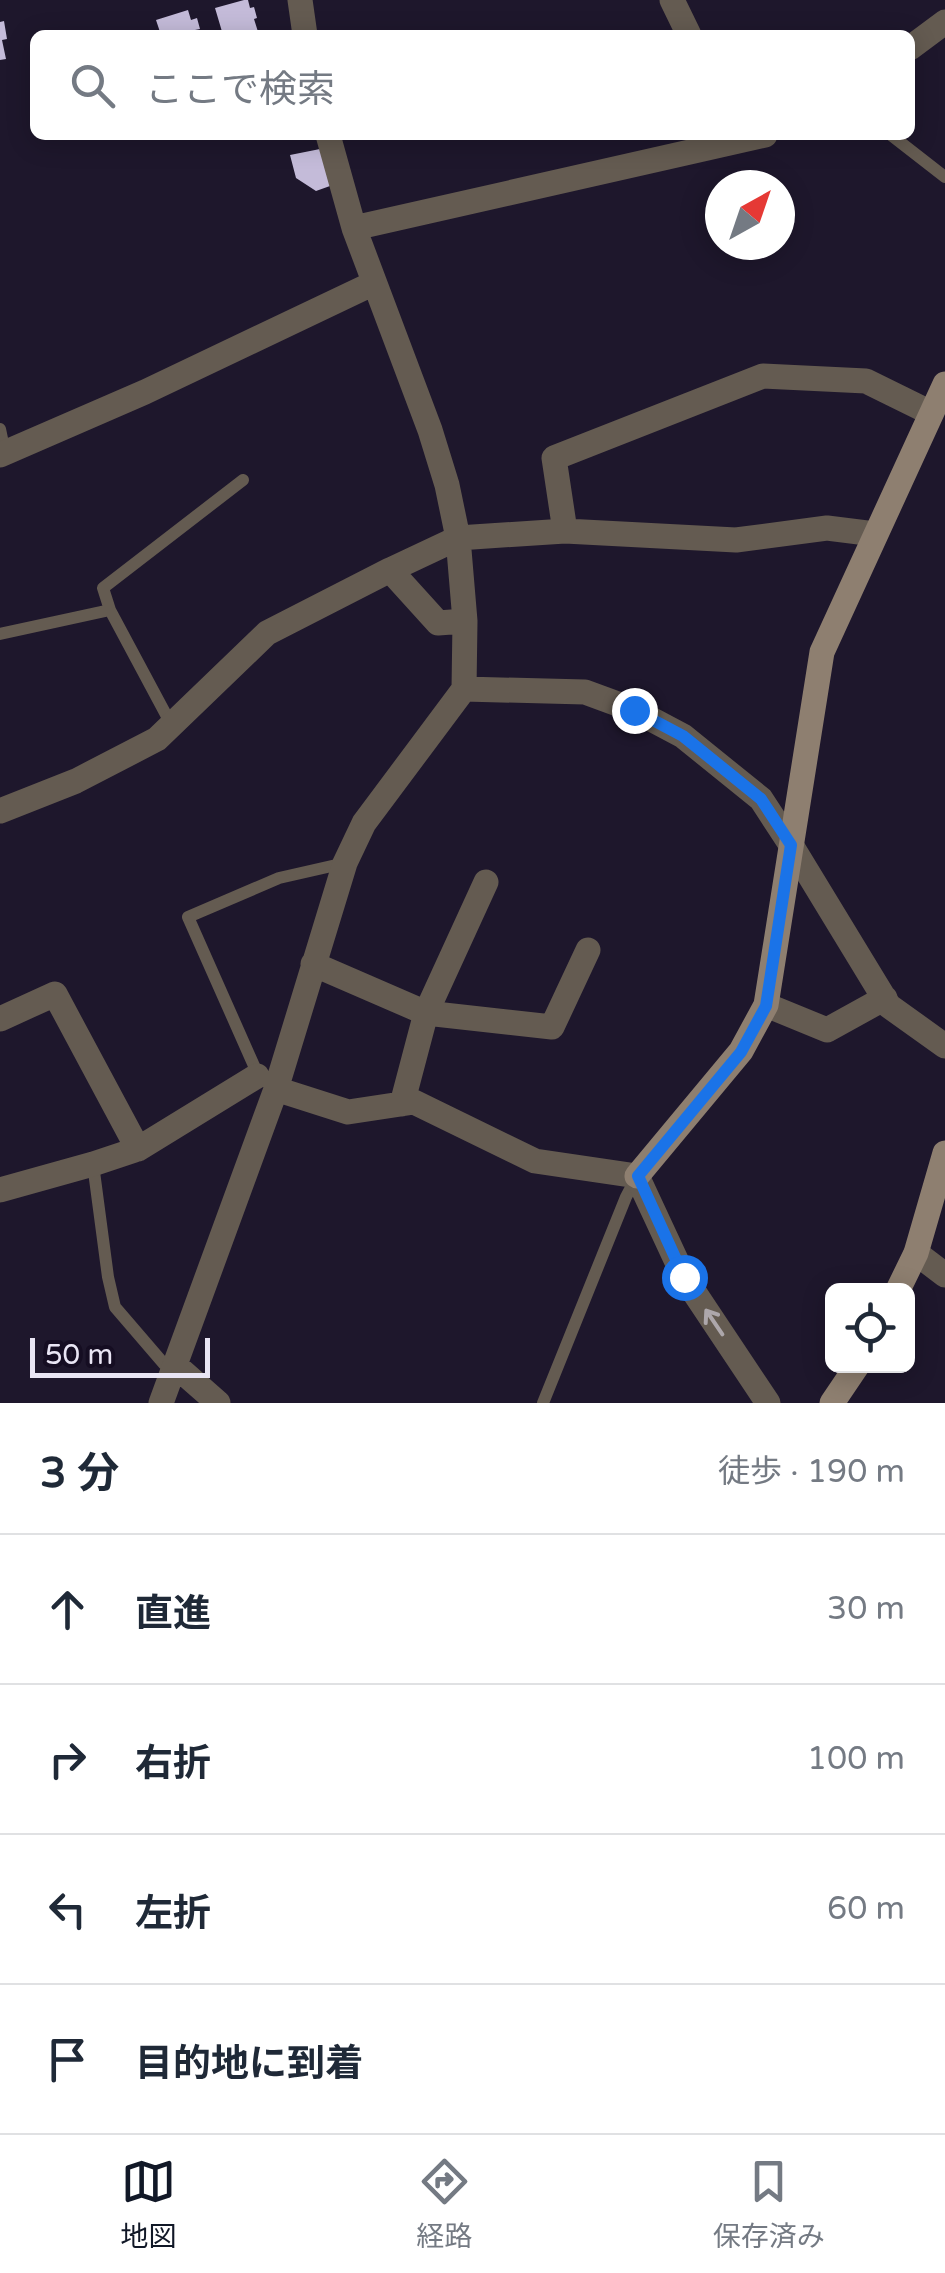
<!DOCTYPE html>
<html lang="ja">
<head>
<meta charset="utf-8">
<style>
  :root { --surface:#fff; --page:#f6f6f7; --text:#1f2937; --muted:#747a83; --line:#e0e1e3; --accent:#111827 }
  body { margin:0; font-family:"Varela Round","Noto Sans JP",sans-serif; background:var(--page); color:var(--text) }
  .controls { position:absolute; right:30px; bottom:30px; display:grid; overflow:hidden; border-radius:15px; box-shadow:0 5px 25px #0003 }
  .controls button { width:90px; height:90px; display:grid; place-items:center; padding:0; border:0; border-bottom:2px solid var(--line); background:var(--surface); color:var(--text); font:50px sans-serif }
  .compass { position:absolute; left:705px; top:170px; width:90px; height:90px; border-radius:50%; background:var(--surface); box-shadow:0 5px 25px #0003; rotate:40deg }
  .scale { position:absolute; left:30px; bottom:25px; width:180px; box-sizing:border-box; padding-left:10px; border:5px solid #e9e5f4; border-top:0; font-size:28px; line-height:35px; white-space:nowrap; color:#e9e5f4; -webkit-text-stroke:8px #150d22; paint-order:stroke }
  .stop { position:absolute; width:30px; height:30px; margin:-22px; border:8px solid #1a73e8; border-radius:50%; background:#fff }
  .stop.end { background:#1a73e8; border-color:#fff; box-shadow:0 2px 10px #0008 }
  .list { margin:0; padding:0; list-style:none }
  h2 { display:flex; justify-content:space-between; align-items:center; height:130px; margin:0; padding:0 40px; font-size:42px }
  h2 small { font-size:32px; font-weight:400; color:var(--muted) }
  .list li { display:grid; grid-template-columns:65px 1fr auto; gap:30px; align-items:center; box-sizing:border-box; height:150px; padding:0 40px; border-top:2px solid var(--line) }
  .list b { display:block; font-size:38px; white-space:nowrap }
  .list em { font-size:32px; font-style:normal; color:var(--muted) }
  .icon { flex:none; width:55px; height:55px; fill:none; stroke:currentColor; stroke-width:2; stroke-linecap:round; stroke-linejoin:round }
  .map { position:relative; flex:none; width:945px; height:1403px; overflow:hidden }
  .search { position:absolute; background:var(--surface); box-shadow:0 5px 25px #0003; left:30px; right:30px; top:30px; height:110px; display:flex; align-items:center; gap:25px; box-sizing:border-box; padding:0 35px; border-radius:15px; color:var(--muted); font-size:38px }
  .sheet { height:730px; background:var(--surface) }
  nav { display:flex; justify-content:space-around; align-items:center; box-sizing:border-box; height:140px; border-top:2px solid var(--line); background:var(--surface); font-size:28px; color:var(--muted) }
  nav a { display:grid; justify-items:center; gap:5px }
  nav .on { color:var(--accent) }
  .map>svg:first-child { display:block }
</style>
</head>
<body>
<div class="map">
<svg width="945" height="1403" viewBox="0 0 945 1403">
  <rect width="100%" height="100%" fill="#1e172c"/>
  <!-- building -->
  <path fill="#c4bbd9" d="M244 0H248L250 8 254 7 257 18 254 19 259 35H223L215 8Z
    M188 10 191 20 197 18 200 29 195 30 197 35H161L156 20Z
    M4 21 7 39 2 40 6 59 0 60V22Z
    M320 149 330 186 316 191 296 178 290 155Z"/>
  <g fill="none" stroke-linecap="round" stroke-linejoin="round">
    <!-- lane -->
    <path stroke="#645b51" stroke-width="12" d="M891 135 945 177
      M0 429 5 453
      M0 634 110 610
      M171 724 110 610 103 588 243 480
      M259 1077 188 917 279 878 345 863
      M93 1164 108 1277 115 1307 164 1364 176 1366
      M543 1403 626 1197 636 1178"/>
    <!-- street -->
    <path stroke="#645b51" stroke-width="25" d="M300 0 305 35
      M672 0 689 35
      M910 48 945 22
      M354 228 765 135
      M0 455 145 392 374 283
      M565 531 554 458 763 376 866 381 931 413
      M390 570 438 623 465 621
      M464 689 585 692 634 710 683 736 761 799 791 845 889 1006 945 1046
      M0 811 76 781 157 739 267 633 390 570 458 538 565 531 736 540 827 528 875 534
      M313 964 426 1013 552 1027 588 950
      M766 1005 827 1030 885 998
      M0 1019 55 994 138 1149
      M276 1089 348 1112 414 1102 535 1161 637 1176 684 1277 768 1403
      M402 1104 426 1013 486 882
      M0 1190 93 1164 138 1149 257 1076
      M916 1253 945 1275
      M176 1366 218 1403
      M161 1403 276 1089 345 863 364 823 464 689 465 621 458 538 447 485 430 430 354 228 328 135"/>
    <!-- secondary -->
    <path stroke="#8e7f70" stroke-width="25" d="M637 1176 741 1051 766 1005 822 652 945 384
      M898 1290 916 1253 945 1153
      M832 1403 857 1366"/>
  </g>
  <!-- one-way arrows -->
  <defs><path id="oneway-shaft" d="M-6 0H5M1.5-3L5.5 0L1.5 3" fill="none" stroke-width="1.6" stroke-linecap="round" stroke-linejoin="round" transform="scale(2.5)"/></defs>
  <use stroke="#ada7ab" href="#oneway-shaft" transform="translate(714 1322) rotate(-124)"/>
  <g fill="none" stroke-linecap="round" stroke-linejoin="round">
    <!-- route -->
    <path stroke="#1a73e8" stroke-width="12" d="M634 710 683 736 761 799 791 845 766 1006 741 1052 638 1176 684 1277"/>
  </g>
</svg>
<div class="controls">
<button><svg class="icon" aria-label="locate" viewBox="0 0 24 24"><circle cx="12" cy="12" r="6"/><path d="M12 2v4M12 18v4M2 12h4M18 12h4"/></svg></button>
</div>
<svg class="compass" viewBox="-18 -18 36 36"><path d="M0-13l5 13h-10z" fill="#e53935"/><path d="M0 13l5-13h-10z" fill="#747a83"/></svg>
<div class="scale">50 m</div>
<div class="stop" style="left:684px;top:1277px"></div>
<div class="stop end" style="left:634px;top:710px"></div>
<div class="search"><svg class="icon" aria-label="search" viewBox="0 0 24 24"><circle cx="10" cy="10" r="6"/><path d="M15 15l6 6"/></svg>ここで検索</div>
</div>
<section class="sheet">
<h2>3 分<small>徒歩 · 190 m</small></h2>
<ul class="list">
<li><svg class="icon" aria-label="ahead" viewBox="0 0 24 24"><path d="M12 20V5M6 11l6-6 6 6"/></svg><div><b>直進</b></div><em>30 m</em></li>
<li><svg class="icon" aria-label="right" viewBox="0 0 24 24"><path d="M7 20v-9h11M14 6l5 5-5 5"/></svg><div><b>右折</b></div><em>100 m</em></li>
<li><svg class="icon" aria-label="left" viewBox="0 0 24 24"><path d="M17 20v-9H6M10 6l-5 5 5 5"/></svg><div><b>左折</b></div><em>60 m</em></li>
<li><svg class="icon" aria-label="arrive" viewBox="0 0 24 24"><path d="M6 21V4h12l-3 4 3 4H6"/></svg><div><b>目的地に到着</b></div></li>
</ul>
</section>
<nav>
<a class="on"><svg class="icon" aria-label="map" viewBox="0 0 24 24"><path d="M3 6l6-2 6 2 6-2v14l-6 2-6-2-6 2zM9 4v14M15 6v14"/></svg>地図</a>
<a><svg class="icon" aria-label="directions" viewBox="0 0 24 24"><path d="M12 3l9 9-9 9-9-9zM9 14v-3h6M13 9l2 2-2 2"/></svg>経路</a>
<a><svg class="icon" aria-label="saved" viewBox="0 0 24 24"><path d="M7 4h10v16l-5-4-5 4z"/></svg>保存済み</a>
</nav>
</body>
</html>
